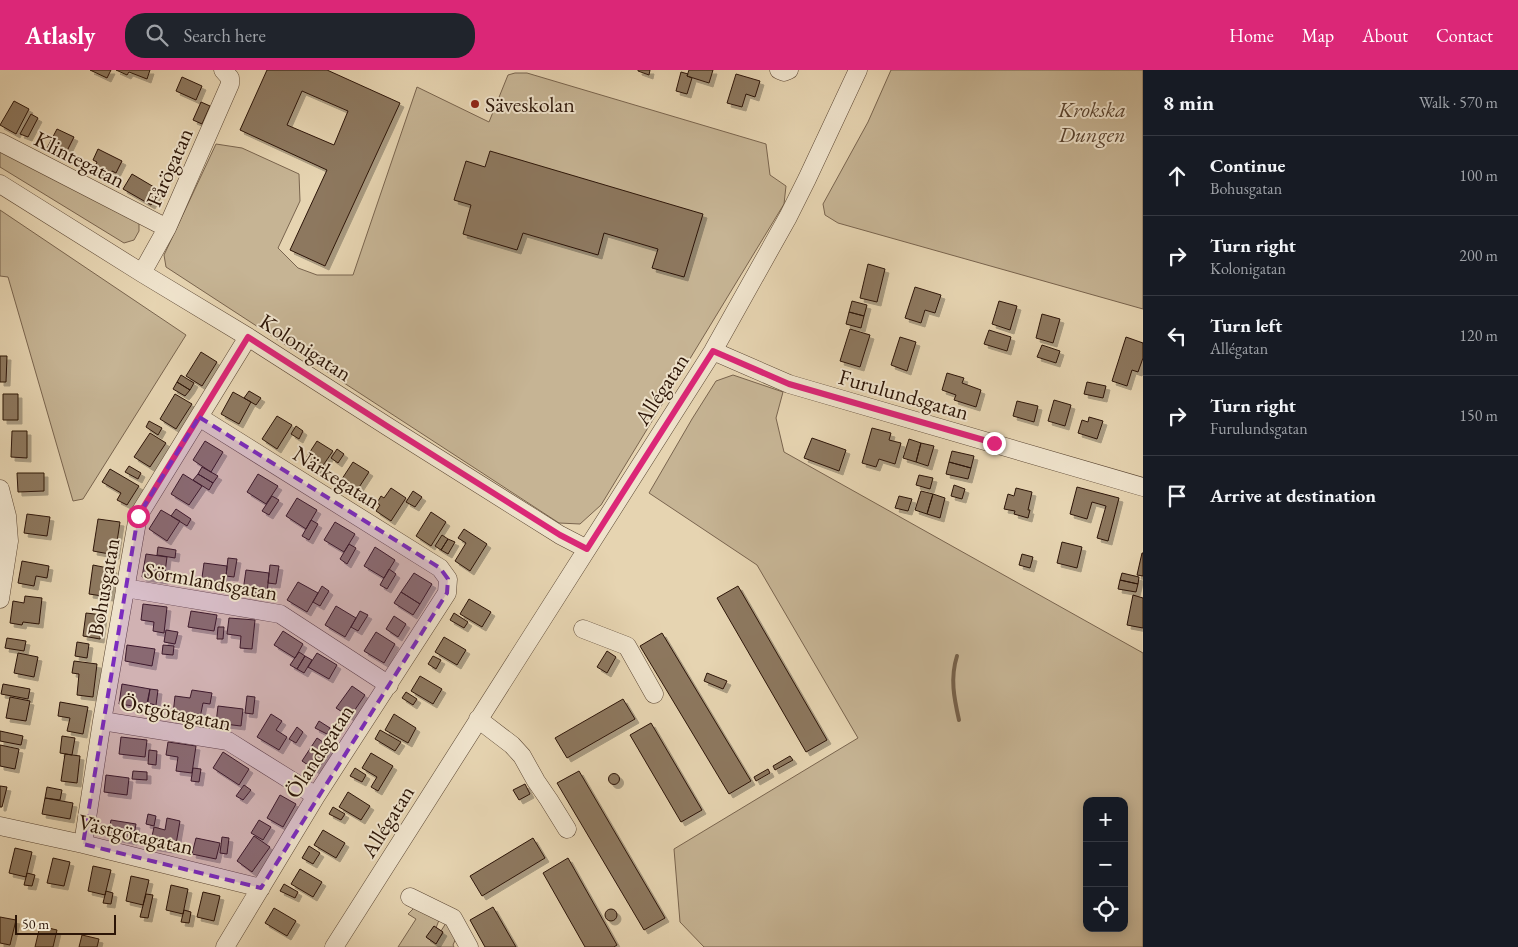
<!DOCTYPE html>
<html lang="en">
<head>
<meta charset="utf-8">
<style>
  :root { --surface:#171b24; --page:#20242c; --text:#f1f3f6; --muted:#9ea1a6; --line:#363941; --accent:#db2777 }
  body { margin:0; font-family:"EB Garamond",serif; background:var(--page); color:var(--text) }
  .controls { position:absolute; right:15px; bottom:15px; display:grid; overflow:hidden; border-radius:10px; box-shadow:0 2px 12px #0003 }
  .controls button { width:45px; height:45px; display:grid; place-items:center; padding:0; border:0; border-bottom:1px solid var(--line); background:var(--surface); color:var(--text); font:25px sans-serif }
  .scale { position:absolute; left:15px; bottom:12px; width:101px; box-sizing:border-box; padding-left:5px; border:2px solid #2c1507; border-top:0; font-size:14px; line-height:18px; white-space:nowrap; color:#2c1507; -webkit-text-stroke:4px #efe3cc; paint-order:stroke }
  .stop { position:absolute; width:15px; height:15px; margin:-11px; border:4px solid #db2777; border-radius:50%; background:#fff }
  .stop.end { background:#db2777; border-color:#fff; box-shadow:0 1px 5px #0008 }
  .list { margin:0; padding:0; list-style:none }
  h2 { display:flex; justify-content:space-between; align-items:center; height:65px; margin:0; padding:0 20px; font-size:21px }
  h2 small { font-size:16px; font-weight:400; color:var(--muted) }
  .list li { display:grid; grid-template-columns:32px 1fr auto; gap:15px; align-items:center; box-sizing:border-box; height:80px; padding:0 20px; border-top:1px solid var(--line) }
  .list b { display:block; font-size:19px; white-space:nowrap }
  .list p { margin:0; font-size:16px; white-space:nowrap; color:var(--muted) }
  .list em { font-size:16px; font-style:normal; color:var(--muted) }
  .icon { flex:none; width:28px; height:28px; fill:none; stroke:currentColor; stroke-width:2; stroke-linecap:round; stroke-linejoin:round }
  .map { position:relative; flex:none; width:1143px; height:877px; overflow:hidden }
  header { display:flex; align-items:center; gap:30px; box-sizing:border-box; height:70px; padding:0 25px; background:var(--accent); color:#fff }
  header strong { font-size:24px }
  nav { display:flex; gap:28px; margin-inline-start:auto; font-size:18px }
  .search { width:350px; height:45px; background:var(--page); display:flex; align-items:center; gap:12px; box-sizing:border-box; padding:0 18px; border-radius:20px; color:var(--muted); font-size:19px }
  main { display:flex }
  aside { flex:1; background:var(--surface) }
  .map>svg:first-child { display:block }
</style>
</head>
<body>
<header>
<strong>Atlasly</strong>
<div class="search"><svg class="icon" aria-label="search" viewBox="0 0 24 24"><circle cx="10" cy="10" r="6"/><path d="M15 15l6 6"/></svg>Search here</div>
<nav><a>Home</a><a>Map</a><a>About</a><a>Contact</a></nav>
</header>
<main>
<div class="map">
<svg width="1143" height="877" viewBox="0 0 1143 877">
  <defs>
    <filter id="shadow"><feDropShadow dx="4" dy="4" stdDeviation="0" flood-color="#0004"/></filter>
  </defs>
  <rect width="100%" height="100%" fill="#e6d4b1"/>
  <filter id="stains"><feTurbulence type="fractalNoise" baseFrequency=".004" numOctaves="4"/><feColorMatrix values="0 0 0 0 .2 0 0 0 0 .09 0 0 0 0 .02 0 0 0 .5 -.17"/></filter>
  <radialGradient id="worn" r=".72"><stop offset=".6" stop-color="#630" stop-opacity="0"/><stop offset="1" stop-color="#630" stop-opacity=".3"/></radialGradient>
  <!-- green -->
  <path fill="#c6b494" stroke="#79644e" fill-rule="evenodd" d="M891 0H1143V239L838 153 825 145 823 134 868 52Z
    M515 3H527L766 74 770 105 786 116 784 134 601 435 580 454 559 453 166 197 164 185 216 74 242 78 299 104 300 131 278 178 298 198 317 205H353L417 17 489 52 508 5Z
    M0 78 139 152V161L134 170 124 173 0 97Z
    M0 140 186 265 83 429 73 431 8 207 0 206Z
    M733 305 783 322 776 348 784 382 1143 583V877H704L680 852 674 779 858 668 757 495 649 423 692 349 716 311ZM1087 731H1124V858H1087Z
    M415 837 439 850 436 858 434 856 427 868 436 873 443 863 441 861 446 853 456 868 453 875 454 877H398L416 849 408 844Z"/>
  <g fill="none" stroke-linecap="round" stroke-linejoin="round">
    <!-- stream -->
    <path stroke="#76614a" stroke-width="4" d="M957 586C950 608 954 628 959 650"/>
  </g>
  <!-- building -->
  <path fill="#8d785f" stroke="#2c1507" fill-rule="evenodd" filter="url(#shadow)" d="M90 0H111L107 8Z
    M116 0H150L147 9 129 2 127 5Z
    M267 0H327L400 33 325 196 290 180 327 100 240 60ZM302 21 348 41 334 75 287 55Z
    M638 0H650L649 5 638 1Z
    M689 0H713L709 13 687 6Z
    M681 2 688 4 687 6 692 8 687 24 676 21Z
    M736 4 760 11 755 27 746 24 742 37 727 33Z
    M182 7 202 16 196 30 176 21Z
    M14 31 29 39 16 64 0 55Z
    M201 32 210 36 202 54 193 50Z
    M31 44 38 48 28 67 20 64Z
    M57 59 74 67 64 87 47 78Z
    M98 79 122 91 116 103 112 101 109 108 93 101 97 92 93 90Z
    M490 81 703 144 684 207 652 198 658 179 604 163 598 185 523 163 517 180 463 164 471 135 454 130 466 91 485 97Z
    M132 104 159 120 151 135 123 119Z
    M868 194 885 199 877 232 860 228Z
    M915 217 941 225 935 243 925 240 921 253 905 248Z
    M852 231 867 235 864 246 849 242Z
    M999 231 1017 236 1010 260 992 254Z
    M849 242 864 246 861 258 846 254Z
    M1042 244 1060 249 1053 273 1036 268Z
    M850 259 870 265 860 297 840 291Z
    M989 260 1011 267 1007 281 984 274Z
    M900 267 916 272 907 301 891 295Z
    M1126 267 1143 273V288L1138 302 1132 300 1127 316 1112 311Z
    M1042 275 1060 281 1056 293 1037 287Z
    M201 282 217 292 202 316 186 306Z
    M0 286H7L6 312H0Z
    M947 303 964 308 962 313 981 320 976 337 954 330 956 325 942 320Z
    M181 305 194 313 190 320 177 312Z
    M177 312 190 320 185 326 173 319Z
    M1087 312 1106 316 1103 328 1084 324Z
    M249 321 261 328 256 335 244 328Z
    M233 322 251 332 239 354 221 344Z
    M3 324H18V350H3Z
    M175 324 192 334 176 359 160 349Z
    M1054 330 1071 335 1065 356 1048 351Z
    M1017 331 1038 336 1034 352 1013 346Z
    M277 346 292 355 277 379 262 369Z
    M1089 347 1103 351 1097 369 1078 363 1082 350 1088 352Z
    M149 351 162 358 158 365 146 357Z
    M296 356 303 361 299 369 291 364Z
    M872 358 891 363 889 370 901 373 895 394 879 389 876 397 862 393Z
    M12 361H27V388L11 387Z
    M150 363 166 373 150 397 134 387Z
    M812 368 846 380 839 401 804 388Z
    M909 369 921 373 916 392 903 388Z
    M205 371 223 382 211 402 193 390Z
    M317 371 333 381 317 404 302 394Z
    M921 373 934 376 928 396 916 392Z
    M337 379 344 384 338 393 331 388Z
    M952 381 974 386 971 398 949 392Z
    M353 392 369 402 354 425 338 415Z
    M949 392 971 398 968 409 946 404Z
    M129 396 141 403 138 409 125 402Z
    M202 397 218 406 213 413 198 404Z
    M110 399 139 416 127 435 117 430 121 423 102 412Z
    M17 403H44V421L18 422Z
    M183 404 202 416 189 435 171 424Z
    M198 404 213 413 209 420 193 410Z
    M258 404 278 416 266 434 247 422Z
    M919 405 933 408 930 419 916 415Z
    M954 415 965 419 962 429 951 426Z
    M1077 417 1119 428 1108 471 1097 468 1106 436 1092 432 1087 449 1070 444Z
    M391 418 406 428 391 451 376 441 380 435 377 433 381 426 384 428Z
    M1016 418 1032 422 1028 440H1030L1028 448 1014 444 1015 441 1004 439 1008 424 1014 426Z
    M413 421 422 427 415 437 406 432Z
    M921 421 933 424 927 444 915 440Z
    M933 424 945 428 940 448 927 444Z
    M272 426 279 430 269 445 262 441Z
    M899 426 912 429 908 441 895 438Z
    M297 428 317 440 306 459 286 446Z
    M176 439 191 449 187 456 171 446Z
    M161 440 180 451 167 471 149 459Z
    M431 442 446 452 431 476 416 466Z
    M27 444 50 447 47 466 24 463Z
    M98 449 120 452 115 485 93 481Z
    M311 450 318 454 309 470 302 466Z
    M335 452 355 464 344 482 324 470Z
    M464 459 487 474 470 501 455 491 466 473 458 468Z
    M442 465 448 469 441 480 435 476Z
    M448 469 455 472 448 484 441 480Z
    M1062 472 1082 477 1077 498 1057 493Z
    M349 474 356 478 347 494 340 489Z
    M158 477 176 480 175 488 157 485Z
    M375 477 395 490 384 508 364 496Z
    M1142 483H1143V506L1137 505Z
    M146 484 167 487 164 510 142 507Z
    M1022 484 1033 487 1030 498 1019 495Z
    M228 488 237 489 234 507 226 506Z
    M22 491 49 496 47 508 36 506 34 516 18 513Z
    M204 493 227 496 225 518 201 515Z
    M93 495 113 499 109 527 89 524Z
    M270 495 279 496 276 514 268 513Z
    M389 499 396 504 387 519 380 515Z
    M246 500 269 503 267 524 243 521Z
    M414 503 432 514 420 534 401 522Z
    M1122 503 1139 507 1138 514 1120 510Z
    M1120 510 1138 514 1136 522 1118 519Z
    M298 512 318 523 307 542 287 530Z
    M322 516 329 521 320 536 313 532Z
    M738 516 827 670 806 682 717 528Z
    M401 522 420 534 413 545 394 533Z
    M1133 525 1143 528V558L1127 555Z
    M25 526 42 528 39 554 23 552 22 555 10 553 13 531 24 533Z
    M469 529 491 542 482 557 460 544Z
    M143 534 167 537 164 563 153 561 154 552 141 550Z
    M336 536 356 548 345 567 325 555Z
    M191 541 217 545 214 561 188 557Z
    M360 541 368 545 358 561 351 557Z
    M86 543 103 545 100 569 83 566Z
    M454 543 468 552 464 558 450 550Z
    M394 546 406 554 398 567 386 559Z
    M229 548 255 550 252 579 240 578 241 566 227 564Z
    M218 557H224L223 569H217Z
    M166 560 178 562 175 574 164 572Z
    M283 561 303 574 295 588 274 575Z
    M376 562 395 574 384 593 364 581Z
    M662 563 751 711 729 724 640 576Z
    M444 567 466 580 457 595 435 582Z
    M7 568 26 571 24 581 5 578Z
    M77 572 89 574 87 588 75 586Z
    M127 575 155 579 152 596 125 591Z
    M163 575 174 576 173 585 162 584Z
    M607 581 616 587 607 603 597 597Z
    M299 582 305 586 297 599 290 595Z
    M18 583 38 587 34 607 14 603Z
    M317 583 337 595 329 609 308 597Z
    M305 586 312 590 304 603 297 599Z
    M433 586 441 590 436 599 428 594Z
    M74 591 97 594 93 627 77 625 79 604 72 603Z
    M707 603 727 611 723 619 704 611Z
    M420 606 442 619 433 634 411 621Z
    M3 614 30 619 28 629 1 624Z
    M122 614 150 619 147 638 119 634Z
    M352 616 365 625 350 647 336 638Z
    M150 619 158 620 156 635 147 633Z
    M192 620 212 623 210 634 203 633 200 648 173 644 175 626 190 628Z
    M406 622 417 629 413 635 402 628Z
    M247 626 255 627 253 644 245 643Z
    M10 627 30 631 26 651 6 648Z
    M623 629 635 649 567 688 555 668Z
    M60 632 88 637 83 664 67 661 70 648 58 646Z
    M218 636 243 639 241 656 216 653Z
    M271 644 282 651 276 660 287 667 279 680 257 667Z
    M394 644 416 658 408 673 385 660Z
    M319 651 330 658 327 664 315 658Z
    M651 653 702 740 681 752 630 665Z
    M297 657 303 662 296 673 289 669Z
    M380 660 401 672 395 681 375 669Z
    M0 661 23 666 21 675 0 671Z
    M62 666 75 668 72 685 60 683Z
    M121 667 147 670 145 687 119 684Z
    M317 668 332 678 317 701 302 691Z
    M168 672 196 676 192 703 176 701 178 687 166 685Z
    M0 675 19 679 15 699 0 696Z
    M149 680 157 681 156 695 148 694Z
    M223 682 249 699 239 715 213 698Z
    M371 683 393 696 378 721 371 717 377 707 362 698Z
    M65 684 80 686 77 713 61 711Z
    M790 686 793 690 775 700 773 696Z
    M193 698 201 699 199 712 191 711Z
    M355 698 366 705 362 712 350 706Z
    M768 699 770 703 756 711 754 707Z
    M133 701 147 702V710L132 709Z
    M579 701 665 848 644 860 557 713Z
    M608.5 709a5.5 5.5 0 1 1 11 0a5.5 5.5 0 1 1-11 0Z
    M106 705 129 708 127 725 104 722Z
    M525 714 530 724 519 730 513 720Z
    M244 715 251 720 243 730 236 726Z
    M0 716 7 717 2 737H0Z
    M47 717 62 720 60 730 45 728Z
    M348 722 370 736 361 750 339 737Z
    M280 725 296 734 283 757 267 748Z
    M45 728 73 733 70 749 42 744Z
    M333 737 345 744 341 750 329 744Z
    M148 744 156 746 154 756 146 754Z
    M167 748 180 751 175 780 150 776 154 757 165 760Z
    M111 750 136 754 133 771 108 766Z
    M259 750 271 757 263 770 251 763Z
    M323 760 345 773 336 788 314 775Z
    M254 766 270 777 252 802 237 791Z
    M222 767 229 768 227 784 220 783Z
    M196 768 220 773 216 789 192 784Z
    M533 768 545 788 482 826 470 806Z
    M309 776 320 783 313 794 302 788Z
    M15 778 32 782 26 807 9 803Z
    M53 788 70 792 64 816 47 813Z
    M568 788 617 875 614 877H585L543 803Z
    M93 796 111 800 105 825 88 821Z
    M300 799 322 812 313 827 291 814Z
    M27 803 35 805 32 816 24 815Z
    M131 806 149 810 143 835 126 831Z
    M284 814 298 822 295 828 280 821Z
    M171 815 188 819 183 844 166 840Z
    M106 821 113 823 111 834 103 833Z
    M203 822 220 826 214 851 197 847Z
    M146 824 153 825 148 848 140 847Z
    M493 837 516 877H485L470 850Z
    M274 838 296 851 287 866 265 853Z
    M605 845a6 6 0 1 1 12 0a6 6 0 1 1-12 0Z
    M184 840 191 842 189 853 181 852Z
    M0 847 16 850 10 875 0 873Z
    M40 856 57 860 53 877H35Z
    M434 856 443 862 436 874 426 867Z
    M82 865 99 869 97 877H79Z"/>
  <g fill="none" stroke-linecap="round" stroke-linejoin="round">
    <!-- minor casing -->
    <g stroke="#5a4532" stroke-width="19">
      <path id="minor" d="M779 0 784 2 789 0
        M0 72 167 158
        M0 114 142 203 248 267 390 358 560 465 587 479
        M142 203 167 158 230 14V8L223 0
        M713 281 789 314 1143 417
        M199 347 440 498 448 509 447 523 316 726 225 877
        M0 419 7 446 9 471 0 529
        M125 518 280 544 389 615
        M583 559 627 576 654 624
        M478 649 512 675 522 686 536 711 549 730 567 759
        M102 651 228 671 316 726
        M0 756 83 774 261 818
        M83 774 102 651 138 446 248 267
        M410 827 453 848 469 877
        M334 877 713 281 788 147 807 109 858 0"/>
    </g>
    <!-- minor -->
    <use href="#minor" stroke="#efe3cc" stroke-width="18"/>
  </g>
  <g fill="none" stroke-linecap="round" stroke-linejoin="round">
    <!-- route -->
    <path stroke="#db2777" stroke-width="6" d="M138 446 248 267 390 358 560 465 587 479 713 281 789 314 994 373"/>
  </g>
  <!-- marked area -->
  <path fill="#7b2cbf" fill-opacity="0.2" stroke="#7b2cbf" stroke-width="4" stroke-dasharray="10 6" stroke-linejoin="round" d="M199 347 440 498 448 509 447 523 261 818 83 774 138 446Z"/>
  <!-- markers -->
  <circle fill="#8f2418" stroke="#efe3cc" stroke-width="2" cx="475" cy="34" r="5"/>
  <g text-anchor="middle" stroke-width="4" stroke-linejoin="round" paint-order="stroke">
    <!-- poi labels -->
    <g font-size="22" fill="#2c1507" stroke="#efe3cc" text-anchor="start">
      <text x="485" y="42">Säveskolan</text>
    </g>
    <!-- park labels -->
    <g font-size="22" font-style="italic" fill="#5a4531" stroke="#efe3cc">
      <text x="1092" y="47">Krokska<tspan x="1092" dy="25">Dungen</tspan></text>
    </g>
    <!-- street labels -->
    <g font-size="22" fill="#2c1507" stroke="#efe3cc">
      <text transform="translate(80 89) rotate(27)" y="8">Klintegatan</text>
      <text transform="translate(169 97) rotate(-66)" y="8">Fårögatan</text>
      <text transform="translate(306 277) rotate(33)" y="8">Kolonigatan</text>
      <text transform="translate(661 319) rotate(-57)" y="8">Allégatan</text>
      <text transform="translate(904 324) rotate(16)" y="8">Furulundsgatan</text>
      <text transform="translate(337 407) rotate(32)" y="8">Närkegatan</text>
      <text transform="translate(211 511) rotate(10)" y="8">Sörmlandsgatan</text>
      <text transform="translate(103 517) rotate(-80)" y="8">Bohusgatan</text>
      <text transform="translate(176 642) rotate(11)" y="8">Östgötagatan</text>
      <text transform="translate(319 681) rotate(-57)" y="8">Ölandsgatan</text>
      <text transform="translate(387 751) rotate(-58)" y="8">Allégatan</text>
      <text transform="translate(136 764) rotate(13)" y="8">Västgötagatan</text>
    </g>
  </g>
  <rect width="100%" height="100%" filter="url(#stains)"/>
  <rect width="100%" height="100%" fill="url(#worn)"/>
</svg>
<div class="controls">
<button>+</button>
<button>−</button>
<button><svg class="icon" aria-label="locate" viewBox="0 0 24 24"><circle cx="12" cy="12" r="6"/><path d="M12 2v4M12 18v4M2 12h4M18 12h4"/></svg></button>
</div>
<div class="scale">50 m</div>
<div class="stop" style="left:138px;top:446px"></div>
<div class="stop end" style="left:994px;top:373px"></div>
</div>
<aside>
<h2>8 min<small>Walk · 570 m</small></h2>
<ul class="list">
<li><svg class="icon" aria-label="ahead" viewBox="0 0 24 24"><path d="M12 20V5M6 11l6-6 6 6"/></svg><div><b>Continue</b><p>Bohusgatan</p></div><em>100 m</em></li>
<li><svg class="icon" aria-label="right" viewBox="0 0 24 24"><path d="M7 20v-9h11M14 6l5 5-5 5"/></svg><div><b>Turn right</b><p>Kolonigatan</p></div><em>200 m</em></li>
<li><svg class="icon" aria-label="left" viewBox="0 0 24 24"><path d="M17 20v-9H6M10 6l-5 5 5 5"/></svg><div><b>Turn left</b><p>Allégatan</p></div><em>120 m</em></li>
<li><svg class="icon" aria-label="right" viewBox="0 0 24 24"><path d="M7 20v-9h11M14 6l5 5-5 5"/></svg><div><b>Turn right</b><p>Furulundsgatan</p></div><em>150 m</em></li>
<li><svg class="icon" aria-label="arrive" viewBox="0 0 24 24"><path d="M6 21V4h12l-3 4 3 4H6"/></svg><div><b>Arrive at destination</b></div></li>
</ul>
</aside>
</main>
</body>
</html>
